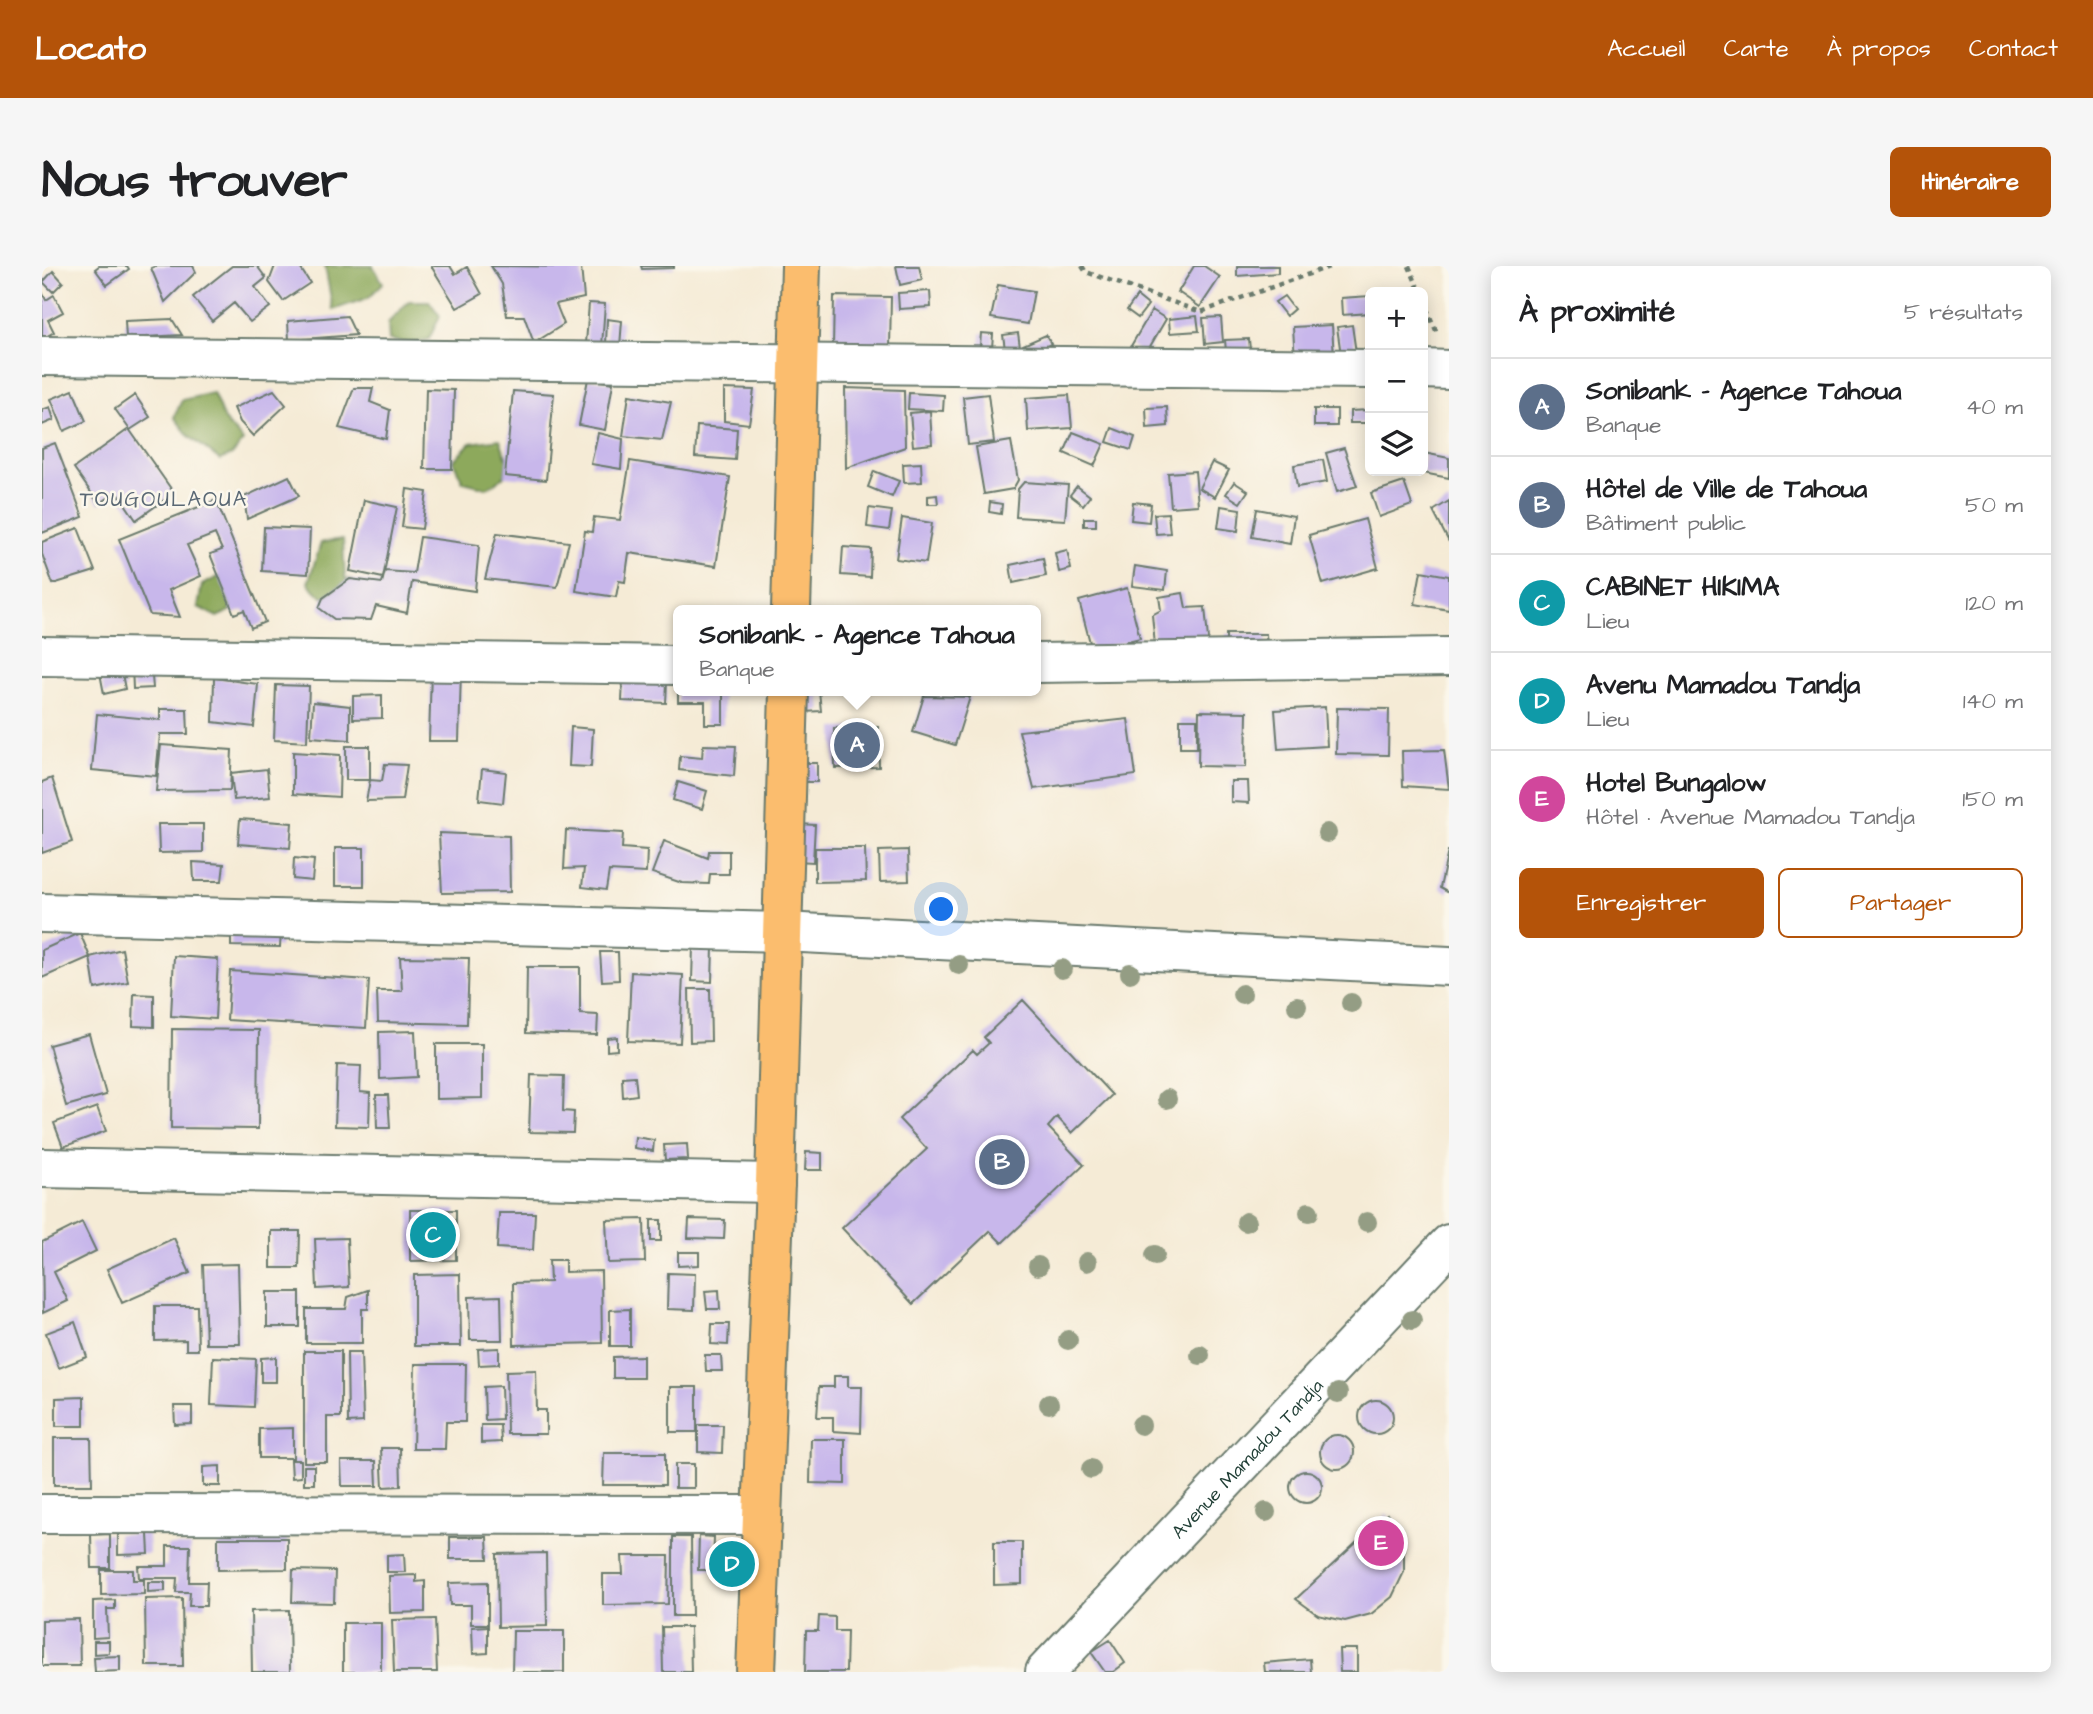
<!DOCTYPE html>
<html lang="fr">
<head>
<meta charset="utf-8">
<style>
  :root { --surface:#fff; --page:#f6f6f6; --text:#202124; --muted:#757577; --line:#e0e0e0; --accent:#b45309 }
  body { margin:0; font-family:"Architects Daughter",sans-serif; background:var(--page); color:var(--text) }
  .controls { position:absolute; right:21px; top:21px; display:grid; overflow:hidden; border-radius:10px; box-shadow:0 4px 18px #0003 }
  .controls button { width:63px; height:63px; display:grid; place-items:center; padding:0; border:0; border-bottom:2px solid var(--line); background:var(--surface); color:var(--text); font:35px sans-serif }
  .you { position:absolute; left:900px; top:644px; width:24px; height:24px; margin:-18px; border:5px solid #fff; border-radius:50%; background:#1a73e8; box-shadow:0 0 0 10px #1a73e833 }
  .badge { display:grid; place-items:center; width:46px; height:46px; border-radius:50%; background:var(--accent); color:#fff; font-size:23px; font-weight:700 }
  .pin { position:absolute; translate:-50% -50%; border:4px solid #fff; box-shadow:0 2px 7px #0006 }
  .popup { position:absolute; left:631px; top:339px; width:368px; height:91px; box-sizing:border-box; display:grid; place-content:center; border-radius:10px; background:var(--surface); filter:drop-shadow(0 2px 5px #0005); font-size:23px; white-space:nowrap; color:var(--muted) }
  .popup b { font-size:26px; color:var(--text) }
  .popup::after { content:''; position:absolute; left:50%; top:100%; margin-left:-14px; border:14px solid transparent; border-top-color:var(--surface) }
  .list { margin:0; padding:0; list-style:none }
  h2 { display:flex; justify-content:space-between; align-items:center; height:91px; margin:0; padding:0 28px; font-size:30px }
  h2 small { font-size:23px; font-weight:400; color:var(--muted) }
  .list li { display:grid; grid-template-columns:46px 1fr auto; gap:21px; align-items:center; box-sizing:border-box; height:98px; padding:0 28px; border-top:2px solid var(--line) }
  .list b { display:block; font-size:26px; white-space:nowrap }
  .list p { margin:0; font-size:23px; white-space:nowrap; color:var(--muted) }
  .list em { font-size:23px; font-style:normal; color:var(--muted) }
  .actions { display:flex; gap:14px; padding:21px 28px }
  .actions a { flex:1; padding:16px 0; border:2px solid var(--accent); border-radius:10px; text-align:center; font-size:24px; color:var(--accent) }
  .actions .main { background:var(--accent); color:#fff }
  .icon { flex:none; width:38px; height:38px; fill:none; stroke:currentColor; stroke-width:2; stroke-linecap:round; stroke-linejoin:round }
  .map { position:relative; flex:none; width:1407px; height:1406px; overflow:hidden; border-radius:10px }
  header { display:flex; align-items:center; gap:42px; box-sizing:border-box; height:98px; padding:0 35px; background:var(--accent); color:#fff }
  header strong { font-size:33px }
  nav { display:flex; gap:38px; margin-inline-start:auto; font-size:24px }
  .intro { display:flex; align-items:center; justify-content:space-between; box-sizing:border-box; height:168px; padding:0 42px }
  h1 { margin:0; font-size:49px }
  .button { padding:18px 32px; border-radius:10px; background:var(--accent); color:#fff; font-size:24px; font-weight:700 }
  main { display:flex; gap:42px; padding:0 42px }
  aside { flex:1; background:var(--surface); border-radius:10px; box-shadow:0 4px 18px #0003 }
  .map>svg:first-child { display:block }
</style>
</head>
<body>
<header>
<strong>Locato</strong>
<nav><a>Accueil</a><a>Carte</a><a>À propos</a><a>Contact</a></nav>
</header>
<div class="intro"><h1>Nous trouver</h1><a class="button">Itinéraire</a></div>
<main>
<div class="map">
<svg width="1407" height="1406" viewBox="0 0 1407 1406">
  <rect width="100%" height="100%" fill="#fbf7ec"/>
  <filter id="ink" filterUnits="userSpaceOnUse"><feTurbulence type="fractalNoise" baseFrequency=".0143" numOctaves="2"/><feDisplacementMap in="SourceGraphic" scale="14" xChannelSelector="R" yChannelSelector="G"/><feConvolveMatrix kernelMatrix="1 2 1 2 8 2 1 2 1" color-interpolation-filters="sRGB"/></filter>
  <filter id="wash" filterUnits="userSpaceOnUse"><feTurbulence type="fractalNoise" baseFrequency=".00686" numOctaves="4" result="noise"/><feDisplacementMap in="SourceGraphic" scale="28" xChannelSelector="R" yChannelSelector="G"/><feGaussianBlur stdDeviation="1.57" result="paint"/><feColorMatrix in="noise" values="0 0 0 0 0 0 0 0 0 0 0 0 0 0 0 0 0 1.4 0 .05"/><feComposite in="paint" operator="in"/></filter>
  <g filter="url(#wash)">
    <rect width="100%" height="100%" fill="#f5ebd6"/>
    <!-- forest -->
    <path fill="#8da95b" stroke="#567348" stroke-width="2" d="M331 0 341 17 326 32 291 44 283 0Z
      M367 35H387L398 50 387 73 371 78 347 74 346 57Z
      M171 127 182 154 201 175 190 189 178 194 147 170 132 151 140 134Z
      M458 173 465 194 463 210 445 222 421 216 411 195 428 177Z
      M301 273 303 313H308L281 332 266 317 279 277Z
      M182 308 192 332 188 345 175 351 156 341 160 319Z"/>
    <g id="blocks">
      <!-- building -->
      <path fill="#c8b7eb" d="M57 0H85L87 3 65 19 53 3Z
        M114 0H151L154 6 123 36 109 2Z
        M190 0H215L224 12 213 21 228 41 208 56 192 37 170 55 151 31Z
        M233 0H257L268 17 241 35 227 16Z
        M389 0H408L413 8 425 1 440 28 415 42Z
        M449 0 539 1 542 32 514 38 522 58 492 77 482 50H465L460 18Z
        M599 0H632V2L600 3Z
        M854 0H877L880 14 858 19Z
        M1152 0H1162L1178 11 1158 41 1136 26Z
        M1195 0H1236V7L1195 10Z
        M11 5 21 16 11 26 1 16Z
        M956 19 992 25 986 58 949 52Z
        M888 25 889 41 857 43 856 27Z
        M0 26 4 34 12 29 21 46 6 54 12 66 0 73Z
        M792 30 849 31 848 82 791 81Z
        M1095 30 1106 39 1096 52 1085 44Z
        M1242 30 1252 43 1244 50 1233 36Z
        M1328 30V47L1300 49 1299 32Z
        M547 37 563 38 560 80 544 78Z
        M1110 44 1124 53 1103 89 1089 80Z
        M305 50 314 69 247 74 246 55Z
        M1155 50 1157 65 1128 67 1127 53Z
        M1179 51 1181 76 1163 78 1161 52Z
        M130 53 140 69 84 72 83 55Z
        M565 53 580 55 578 80 564 78Z
        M1290 59 1292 91 1253 93 1251 61Z
        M1310 59 1315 94 1300 96 1295 61Z
        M939 67 951 68 950 82 938 80Z
        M976 67 978 81 963 83 961 69Z
        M1004 69 1009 78 985 88 981 79Z
        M1207 73 1208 84 1184 85 1183 74Z
        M546 113 571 117 563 164 537 159Z
        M312 122H331L328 136 348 144 344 173 297 162Z
        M803 122 862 124 863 181 804 202Z
        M384 123 412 124 410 203H382Z
        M682 123 712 124 707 158 682 155Z
        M31 124 44 155 22 165 9 133Z
        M232 124 244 139 211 170 198 156 192 142Z
        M471 125 512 128 504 214 463 210Z
        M867 127 902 129 901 145 866 143Z
        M946 128 952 176 926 179 921 131Z
        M93 129 108 151 88 164 73 143Z
        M587 129 629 136 620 174 581 170Z
        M1027 129 1030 162 986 165 984 132Z
        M8 141 12 154 0 159V144Z
        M1125 141 1126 160 1105 162 1104 142Z
        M1272 143H1295V160H1272Z
        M1328 144V157H1308V145Z
        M888 145 890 178 871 180 868 147Z
        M655 160 695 163 693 194 653 191Z
        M1070 162 1093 171 1089 184 1065 176Z
        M87 163 132 227 94 254 75 226 57 238 32 202Z
        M1031 166 1062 178 1052 200 1022 187Z
        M556 167 581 173 579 203 549 198Z
        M969 175 976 214 971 223 942 228 934 181Z
        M13 177 41 251 0 267V182Z
        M1302 182 1315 220 1295 226 1284 187Z
        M1382 187 1407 192V212L1381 207Z
        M1281 194 1285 216 1255 221 1252 199Z
        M588 195 688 211 674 300 587 287 583 316 577 315 574 331 534 325 543 265 550 266 552 251 578 254Z
        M1170 196 1187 204 1173 231 1157 222Z
        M879 197 880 216 862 217 861 198Z
        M832 205 857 215 850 231 826 221Z
        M1153 205 1156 239 1129 241 1126 207Z
        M247 210 257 230 205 253 202 231Z
        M982 216 1026 219 1023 254 974 251 976 223Z
        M1192 216 1206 225 1198 237 1184 228Z
        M1362 216 1370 239 1337 251 1329 227Z
        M1035 220 1048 230 1041 239 1028 229Z
        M365 223 385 226 380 263 360 261Z
        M895 229 896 238H886V230Z
        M174 234 223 356 209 362 202 344 192 348 168 288 180 284 173 268 145 279 159 310 127 324 138 351 108 349 77 273Z
        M322 234 355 241 341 312 308 305Z
        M1407 235V276L1391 245Z
        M948 236 960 238 959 248 947 246Z
        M1091 236 1109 238 1107 256 1089 254Z
        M1179 240 1198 243 1196 265 1176 262Z
        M827 242 850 245 847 264 825 261Z
        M1215 243 1252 250 1248 278 1210 271Z
        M1126 247 1128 267 1114 268 1112 248Z
        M860 252 890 257 884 297 854 293Z
        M1042 252H1054V260H1042Z
        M1323 253 1336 302 1281 318 1267 269Z
        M222 261 268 263 266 308 220 305Z
        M36 262 53 305 11 318 0 288V276Z
        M455 267 527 276 515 321 443 313Z
        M378 271 437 279 433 325 370 316 365 347 334 340 329 354 292 353 277 342 281 332 308 313 340 317 343 305 372 307Z
        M801 281 829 283 828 311 799 309Z
        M1025 284 1029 303 1017 306 1013 287Z
        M1001 292 1004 310 971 317 968 299Z
        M1093 300 1125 305 1123 324 1090 320Z
        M1379 305 1407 310V344L1373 338Z
        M1085 322 1098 372 1050 384 1037 335Z
        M1141 327 1144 342 1163 341 1167 384 1114 389 1110 349 1119 344 1117 331Z
        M1184 368H1224L1225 385H1184Z
        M109 399 111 422 91 423 90 400Z
        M57 402 79 403 83 423 62 428Z
        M389 404H419L417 475H387Z
        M172 412 216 418 212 461 171 456Z
        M581 414 625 416 624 437 580 435Z
        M234 419 267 420 265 476 232 474Z
        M636 425H681V458H663V436H636Z
        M760 425H777L779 445 762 446Z
        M340 429V452L311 453V430Z
        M882 430 928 431 913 479 871 466Z
        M271 436 308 440V474L269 471Z
        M1283 441 1285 480 1236 483 1233 444Z
        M1295 442 1347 443 1346 489 1294 488Z
        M118 443H145L146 468H118L114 510 50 504 55 448 118 454Z
        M1157 445 1205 446 1204 501 1156 500Z
        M1086 453 1094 509 992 523 977 465Z
        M1138 453H1155V482H1138Z
        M529 461 551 463 549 501 527 500Z
        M836 461 837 501 793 502 792 462Z
        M119 479 190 484 188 524 114 525Z
        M661 479 694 480 692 510 637 504 638 490 660 492Z
        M304 480H328V514H304Z
        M1402 484 1407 523 1361 520 1360 485Z
        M251 486 298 489 297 531 251 528Z
        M755 497H775V516H755Z
        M343 498 365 499 360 534 324 535 328 514 340 515Z
        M225 503 228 531 192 534 189 507Z
        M440 503 464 506 461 537 437 534Z
        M10 512 30 576 0 587V516Z
        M1189 515H1206L1207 537 1189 536Z
        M636 516 665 525 660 543 631 534Z
        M198 553 250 557 248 582 196 578Z
        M116 558H161V586L117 587Z
        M757 558 773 559 771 596 755 595Z
        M524 564 581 567 580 582 605 584 604 607 567 605 564 624 540 621 542 602 522 603Z
        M397 567 467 570 468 626 400 627Z
        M622 575 666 592 667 585H687V608H668L667 618 640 617 610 607Z
        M293 582H322V620H293Z
        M773 582H823L824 615 773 616Z
        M866 584 867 615 838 616 837 585Z
        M1406 585H1407V627L1398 622Z
        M252 592 272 594 270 615 251 613Z
        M151 596 182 598 180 615H152Z
        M189 666H239L238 681 189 680Z
        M38 667 48 691 0 712V684Z
        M651 680 671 681 670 716 650 715Z
        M80 683 86 716 53 723 48 691Z
        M558 686H576L577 714 560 715Z
        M132 690 176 693 173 753 129 750Z
        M358 691 427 692 425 758 336 756 335 725H360Z
        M485 701H538V748L556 749 555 769 484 767Z
        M188 705 327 714 324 762 185 754Z
        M589 706 641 709 638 777 586 775Z
        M647 723H668L669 775 648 776Z
        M92 728 112 729V761L91 760Z
        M981 734 1070 829 1030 867 1015 851 1006 861 1042 899 960 977 948 965 871 1038 800 962 885 883 857 853 931 784 935 788 947 777 942 771Z
        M130 763 217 764 216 863 129 862Z
        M373 765 375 811 338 813 337 766Z
        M47 768 64 829 24 840 7 779Z
        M575 771V784L565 785V772Z
        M394 778H440V832L394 833Z
        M295 799 319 800 318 826 328 827 327 861 293 860Z
        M489 809 522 810 521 845 532 846 531 867 487 866Z
        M593 810 595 829 581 831 580 811Z
        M334 829H346L348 862H335Z
        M55 841 64 865 21 881 12 857Z
        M593 871 612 874 611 885 592 882Z
        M645 878 646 893 623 894 622 879Z
        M764 886 780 887V904H763Z
        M368 944H414V994L368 995Z
        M457 947H493L491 984 455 982Z
        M602 953 603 996 566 997 564 954Z
        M647 953 683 954 682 973 646 972Z
        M609 954H619V975H609Z
        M40 956 54 985 12 1006 26 1035 1 1047 0 976Z
        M229 965H258L257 1002H229Z
        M132 972 148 1007 80 1037 65 1003Z
        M305 972 307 1021 275 1023 273 973Z
        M636 986H657V999L636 1000Z
        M507 994H523V1006L559 1005 560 1077 472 1079 471 1017 508 1016Z
        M196 998 198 1078H164L161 999Z
        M626 1007 653 1008 652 1044 625 1043Z
        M418 1008 419 1080H372V1009Z
        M326 1024V1043H320V1077H264V1043H304L306 1031Z
        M677 1024 678 1043H665L663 1025Z
        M225 1026H258V1061H225Z
        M459 1030 460 1074H428L427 1031Z
        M113 1040H155L156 1084H144V1074L113 1075Z
        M588 1043V1080H568V1044Z
        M33 1056 45 1091 17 1102 4 1067Z
        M670 1058H687L686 1079 669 1078Z
        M457 1082V1098L437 1099 436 1083Z
        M262 1085H299V1151H285V1196H262Z
        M305 1086H319L321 1156 306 1157Z
        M663 1089H679L680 1105H664Z
        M601 1090V1112H571V1091Z
        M171 1091 214 1093 212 1141 169 1139Z
        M234 1091V1116H219V1092Z
        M373 1098H424L423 1156H404L403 1183H371Z
        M494 1104 495 1144H504V1168H465L464 1105Z
        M792 1110H806V1121H820L819 1167 791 1165V1151H775L777 1121H792Z
        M459 1120 460 1153 443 1154 442 1121Z
        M628 1121H655V1166H628Z
        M42 1131V1160H14V1132Z
        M1317 1151a17 17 0 1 1 34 0a17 17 0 1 1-34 0Z
        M132 1140H150V1158L133 1159Z
        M439 1159H458L459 1176 439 1177Z
        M656 1159H681L680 1187 656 1186Z
        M251 1162V1192H217V1163Z
        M1278 1186a17 17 0 1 1 34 0a17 17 0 1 1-34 0Z
        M12 1172H49L50 1219H12Z
        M769 1173H803V1218L768 1217Z
        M339 1182H358L359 1220 341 1221Z
        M562 1187H623V1219H561Z
        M249 1194H259V1211L250 1212Z
        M299 1195H334L335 1220H300Z
        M633 1198H652V1222H633Z
        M178 1200V1220H161V1201Z
        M262 1200H272V1218H262Z
        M1248 1221a16 16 0 1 1 32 0a16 16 0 1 1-32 0Z
        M1345 1248 1362 1278V1306L1350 1331 1329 1348 1303 1355 1276 1349 1254 1333Z
        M68 1268V1302H50L49 1269Z
        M76 1268H106L107 1288 76 1289Z
        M657 1270 672 1271 671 1304H656Z
        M408 1271H445L446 1293H408Z
        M631 1271H649L650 1350H631Z
        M176 1272H245V1303L176 1304Z
        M952 1276H980V1318L952 1319Z
        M125 1280H148L147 1316H165L164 1340H147L148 1326H134L135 1312H97L96 1300H125Z
        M504 1287 505 1360 456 1361 455 1288Z
        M362 1288 363 1306H345V1289Z
        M580 1290H627L626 1338 561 1339V1308H581Z
        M59 1304H91V1314H102V1328L59 1329Z
        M251 1304 293 1305 292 1337 250 1336Z
        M374 1309V1316L383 1315V1346L348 1347 347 1310Z
        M106 1316H123V1325L106 1326Z
        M446 1316V1358H429V1339H408L407 1317Z
        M140 1332 141 1400H104L103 1333Z
        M73 1334V1343H65L66 1371 51 1372V1335Z
        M247 1344 248 1406H210L209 1345Z
        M777 1350 793 1351V1365H805L804 1406H763L764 1365H776Z
        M37 1353 38 1400H0V1354Z
        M393 1353 395 1406H352L350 1354Z
        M301 1357H339V1406H301Z
        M446 1360V1387L431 1388 430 1361Z
        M620 1361H648L649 1406H621Z
        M471 1365H522V1406H470Z
        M1068 1374 1083 1397 1071 1406H1063L1049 1386Z
        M52 1375H67V1387L52 1388Z
        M1297 1383H1315V1406H1298Z
        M78 1390V1405L53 1406 52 1391Z
        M1268 1393 1269 1406H1223L1222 1397Z"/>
    </g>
  </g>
  <g filter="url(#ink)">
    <use href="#blocks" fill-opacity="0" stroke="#6a7a6d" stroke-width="2"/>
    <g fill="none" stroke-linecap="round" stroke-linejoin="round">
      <!-- minor casing -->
      <g stroke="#6a7a6d" stroke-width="42">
        <g id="minor">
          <path d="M0 90 1328 103"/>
          <path d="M1381 103 1407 104"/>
          <path d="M0 390 636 399"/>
          <path d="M994 397 1407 391"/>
          <path d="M0 647 741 666 1407 700"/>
          <path d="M0 902 733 917"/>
          <path d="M0 1248 718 1249"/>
          <path id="s1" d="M1003 1406 1407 978"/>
        </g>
      </g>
      <!-- major casing -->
      <g stroke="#6a7a6d" stroke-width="42">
        <path id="major" d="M749 344 759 0
          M714 1406 733 917 747 425"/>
      </g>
      <!-- path -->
      <path stroke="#6a7a6d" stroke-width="4.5" stroke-dasharray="5 5" stroke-linecap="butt" d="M1040 0 1044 6 1159 46 1290 0
        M1367 0 1378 26
        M1381 33 1395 68"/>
      <!-- minor -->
      <use href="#minor" stroke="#fff" stroke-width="38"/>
      <!-- major -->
      <use href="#major" stroke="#fbbd6e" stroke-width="38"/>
    </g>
    <!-- trees -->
    <g fill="#949d84">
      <circle cx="1285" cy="567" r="10"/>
      <circle cx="917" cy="699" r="10"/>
      <circle cx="1020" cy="703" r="10"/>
      <circle cx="1088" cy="707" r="10"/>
      <circle cx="1200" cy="728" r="10"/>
      <circle cx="1309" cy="737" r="10"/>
      <circle cx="1255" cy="740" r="10"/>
      <circle cx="1125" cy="833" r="10"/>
      <circle cx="1267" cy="946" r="10"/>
      <circle cx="1204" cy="956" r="10"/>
      <circle cx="1325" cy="956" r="10"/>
      <circle cx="1113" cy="989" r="10"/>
      <circle cx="1045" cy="996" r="10"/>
      <circle cx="996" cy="1000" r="10"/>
      <circle cx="1370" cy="1054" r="10"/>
      <circle cx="1026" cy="1074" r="10"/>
      <circle cx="1158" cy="1089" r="10"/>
      <circle cx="1296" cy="1127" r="10"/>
      <circle cx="1007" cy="1138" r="10"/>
      <circle cx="1099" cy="1159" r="10"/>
      <circle cx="1049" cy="1203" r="10"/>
      <circle cx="1224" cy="1246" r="10"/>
    </g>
  </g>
  <g text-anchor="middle" stroke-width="5" stroke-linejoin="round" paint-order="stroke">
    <!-- street labels -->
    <g font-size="19" fill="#1f3d34" stroke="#fbf7ec">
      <text dy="7" stroke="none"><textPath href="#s1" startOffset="294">Avenue Mamadou Tandja</textPath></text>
    </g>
    <!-- neighbourhood labels -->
    <g font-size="21" letter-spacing="2" fill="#5a6874" stroke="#fbf7ec">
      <text x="122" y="240">TOUGOULAOUA</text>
    </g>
  </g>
</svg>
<div class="controls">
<button>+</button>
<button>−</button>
<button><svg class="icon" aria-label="layers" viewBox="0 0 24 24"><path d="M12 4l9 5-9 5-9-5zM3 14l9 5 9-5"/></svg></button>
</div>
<div class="you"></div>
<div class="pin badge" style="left:815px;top:479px;background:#5c6f8a">A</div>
<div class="popup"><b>Sonibank - Agence Tahoua</b>Banque</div>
<div class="pin badge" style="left:960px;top:896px;background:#5c6f8a">B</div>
<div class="pin badge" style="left:391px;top:969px;background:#0f9aa8">C</div>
<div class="pin badge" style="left:690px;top:1298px;background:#0f9aa8">D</div>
<div class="pin badge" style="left:1339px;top:1277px;background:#d1479c">E</div>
</div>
<aside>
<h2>À proximité<small>5 résultats</small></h2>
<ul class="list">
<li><span class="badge" style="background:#5c6f8a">A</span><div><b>Sonibank - Agence Tahoua</b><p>Banque</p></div><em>40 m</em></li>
<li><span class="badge" style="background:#5c6f8a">B</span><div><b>Hôtel de Ville de Tahoua</b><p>Bâtiment public</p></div><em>50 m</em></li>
<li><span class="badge" style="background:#0f9aa8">C</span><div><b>CABINET HIKIMA</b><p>Lieu</p></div><em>120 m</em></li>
<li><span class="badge" style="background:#0f9aa8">D</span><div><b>Avenu Mamadou Tandja</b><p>Lieu</p></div><em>140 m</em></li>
<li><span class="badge" style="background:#d1479c">E</span><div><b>Hotel Bungalow</b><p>Hôtel · Avenue Mamadou Tandja</p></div><em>150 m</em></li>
</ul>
<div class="actions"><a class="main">Enregistrer</a><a>Partager</a></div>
</aside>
</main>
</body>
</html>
